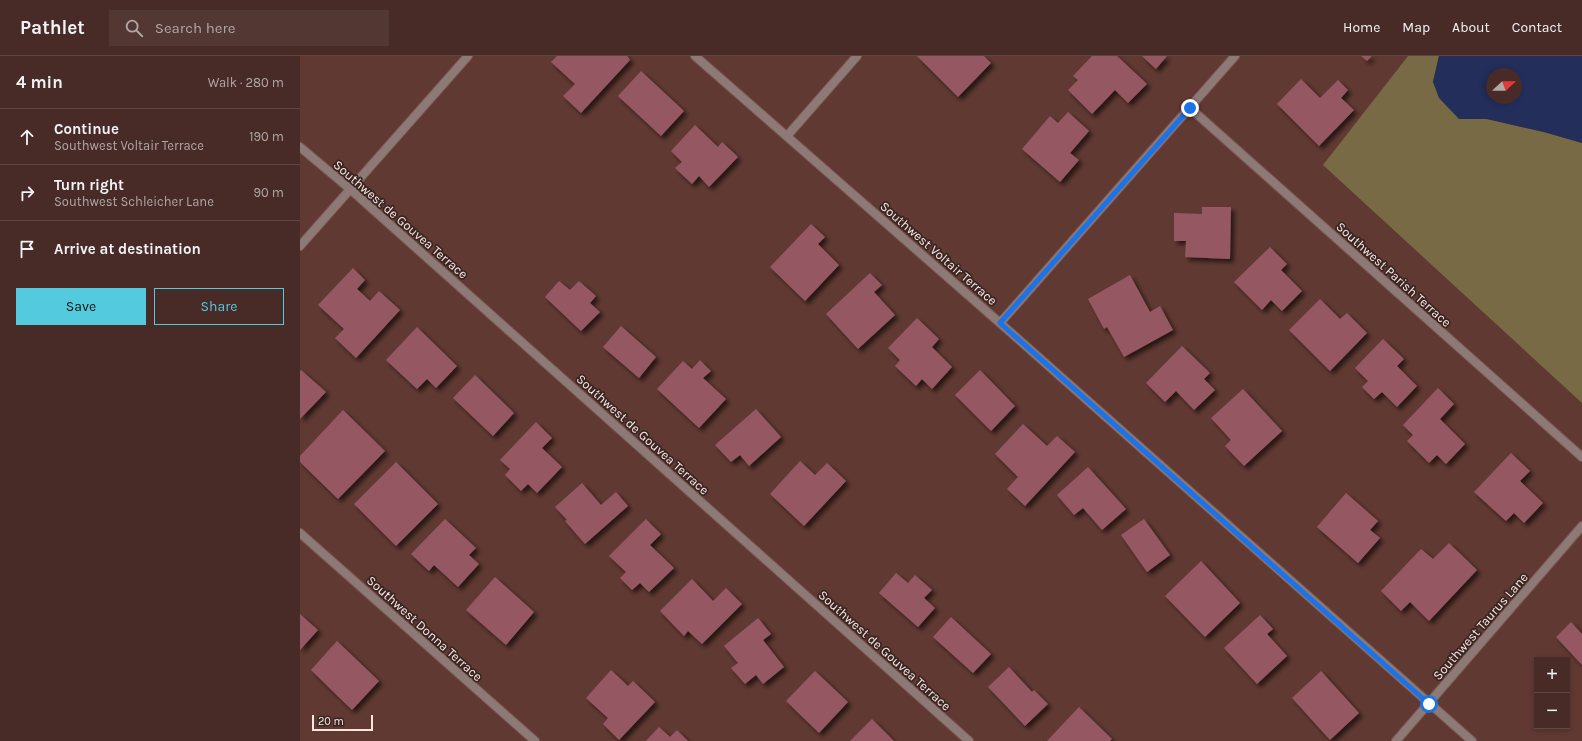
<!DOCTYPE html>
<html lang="en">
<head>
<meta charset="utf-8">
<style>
  :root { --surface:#482b26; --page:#523732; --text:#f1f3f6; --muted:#b1a7a7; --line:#604743; --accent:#54cade }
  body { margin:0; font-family:Karla,sans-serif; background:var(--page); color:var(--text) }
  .controls { position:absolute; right:12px; bottom:12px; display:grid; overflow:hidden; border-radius:0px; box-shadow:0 2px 6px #0003 }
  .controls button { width:36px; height:36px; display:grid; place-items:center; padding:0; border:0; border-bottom:1px solid var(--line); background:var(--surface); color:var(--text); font:20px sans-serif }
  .compass { position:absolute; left:1186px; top:12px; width:36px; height:36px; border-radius:50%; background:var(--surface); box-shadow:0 2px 6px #0003; rotate:68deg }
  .scale { position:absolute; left:12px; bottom:10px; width:61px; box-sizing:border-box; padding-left:4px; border:2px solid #fee5e0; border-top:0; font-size:11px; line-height:14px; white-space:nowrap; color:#fee5e0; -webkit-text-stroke:3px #382623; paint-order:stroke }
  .stop { position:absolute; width:12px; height:12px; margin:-9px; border:3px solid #1a73e8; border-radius:50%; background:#fff }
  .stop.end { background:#1a73e8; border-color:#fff; box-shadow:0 1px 4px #0008 }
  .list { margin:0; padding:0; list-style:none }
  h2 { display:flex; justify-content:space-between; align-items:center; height:52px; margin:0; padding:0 16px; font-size:17px }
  h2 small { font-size:13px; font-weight:400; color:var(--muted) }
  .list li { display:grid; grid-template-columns:26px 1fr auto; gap:12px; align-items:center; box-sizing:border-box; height:56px; padding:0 16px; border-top:1px solid var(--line) }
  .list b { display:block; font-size:15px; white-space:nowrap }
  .list p { margin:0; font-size:13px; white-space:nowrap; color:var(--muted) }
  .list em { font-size:13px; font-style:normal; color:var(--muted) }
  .actions { display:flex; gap:8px; padding:12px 16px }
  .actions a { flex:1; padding:9px 0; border:1px solid var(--accent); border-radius:0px; text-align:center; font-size:14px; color:var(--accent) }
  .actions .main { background:var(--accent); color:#111 }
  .icon { flex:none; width:22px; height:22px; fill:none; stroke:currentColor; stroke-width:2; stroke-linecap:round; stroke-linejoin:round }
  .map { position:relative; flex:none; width:1282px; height:685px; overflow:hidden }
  header { display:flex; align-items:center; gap:24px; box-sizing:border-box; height:56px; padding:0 20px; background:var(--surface); border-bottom:1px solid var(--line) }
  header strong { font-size:19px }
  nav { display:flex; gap:22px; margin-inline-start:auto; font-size:14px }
  .search { width:280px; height:36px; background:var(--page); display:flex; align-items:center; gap:10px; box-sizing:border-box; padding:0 14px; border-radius:0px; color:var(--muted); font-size:15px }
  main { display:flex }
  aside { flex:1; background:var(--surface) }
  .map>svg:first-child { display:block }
</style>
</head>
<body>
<header>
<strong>Pathlet</strong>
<div class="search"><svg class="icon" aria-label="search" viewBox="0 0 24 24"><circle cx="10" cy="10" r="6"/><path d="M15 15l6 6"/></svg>Search here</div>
<nav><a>Home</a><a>Map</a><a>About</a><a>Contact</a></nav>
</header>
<main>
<aside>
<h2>4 min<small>Walk · 280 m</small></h2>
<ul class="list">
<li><svg class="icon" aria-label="ahead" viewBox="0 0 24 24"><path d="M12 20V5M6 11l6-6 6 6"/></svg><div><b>Continue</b><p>Southwest Voltair Terrace</p></div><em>190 m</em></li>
<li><svg class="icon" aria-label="right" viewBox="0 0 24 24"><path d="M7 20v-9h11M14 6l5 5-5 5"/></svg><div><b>Turn right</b><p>Southwest Schleicher Lane</p></div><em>90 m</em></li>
<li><svg class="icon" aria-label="arrive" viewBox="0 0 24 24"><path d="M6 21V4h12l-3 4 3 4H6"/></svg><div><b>Arrive at destination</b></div></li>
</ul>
<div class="actions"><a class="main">Save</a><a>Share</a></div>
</aside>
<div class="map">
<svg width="1282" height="685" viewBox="0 0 1282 685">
  <defs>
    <filter id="shadow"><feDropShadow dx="3.5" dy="3.5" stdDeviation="2" flood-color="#0009"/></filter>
  </defs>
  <rect width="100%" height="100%" fill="#603932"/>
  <!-- green -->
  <path fill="#786a44" d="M1108 0H1139L1133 26 1159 63H1187L1244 76 1282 87V347L1023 109Z"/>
  <!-- water -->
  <path fill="#232e5b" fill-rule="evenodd" d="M1139 0H1282V87L1244 76 1187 63H1159L1139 42 1133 26ZM1192 18H1216V42H1192Z"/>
  <!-- building -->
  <path fill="#955962" filter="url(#shadow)" d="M257 0H327L330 4 281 57 263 40 275 28 251 6Z
    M617 0H684L691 7 658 41Z
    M792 0H817L847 28 828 47 815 34 792 58 768 34 778 24 773 20Z
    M842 0H867L856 13Z
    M1061 0H1072L1067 5Z
    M341 15 384 55 361 80 318 40Z
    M1001 23 1020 42 1038 24 1048 34 1041 42 1054 54 1019 90 977 48Z
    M768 56 789 75 770 97 779 104 760 126 722 93 750 60 758 67Z
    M395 69 418 91 422 86 438 101 409 131 399 120 392 128 375 112 382 106 371 95Z
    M902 151H931L930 203 885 201 886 185H874V157L902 158Z
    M511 168 525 181 518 188 539 209 505 245 470 211Z
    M970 191 987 208 981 214 1002 235 982 255 971 244 962 254 934 226Z
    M53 212 65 224 57 233 70 245 79 235 100 254 56 302 35 282 44 273 18 249Z
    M570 217 582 229 574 236 595 259 558 293 526 258Z
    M830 219 850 256 860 250 873 274 824 301 807 271 804 273 788 243Z
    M259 225 270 234 279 225 296 240 290 247 300 256 281 275 245 241Z
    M1020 243 1040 263 1047 257 1067 277 1030 315 989 274Z
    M617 262 639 283 632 291 652 311 632 333 622 323 616 330 595 310 600 304 588 292Z
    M321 270 356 301 339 322 303 291Z
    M117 271 157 310 136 332 127 323 117 333 86 304Z
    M1083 283 1104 303 1097 310 1117 330 1097 351 1082 336 1074 343 1062 331 1068 325 1055 312Z
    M882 290 910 317 904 323 915 334 894 354 876 335 865 346 846 327Z
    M400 304 411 315 403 322 426 343 399 372 357 333 383 305 392 313Z
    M1 314 26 336 0 363V315Z
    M680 314 715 350 691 375 655 339Z
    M175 319 214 357 193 380 153 342Z
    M1138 332 1154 348 1140 363 1165 388 1146 408 1137 399 1129 407 1107 385 1113 379 1103 369Z
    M943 333 982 375 944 410 925 390 931 384 911 362Z
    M456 353 481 381 449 410 440 399 431 406 415 389Z
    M43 354 85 395 38 443 0 406V400Z
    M236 366 252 382 242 392 262 411 237 437 228 428 221 435 205 419 210 413 200 404Z
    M723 368 747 390 757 380 775 396 725 450 707 433 718 421 695 398Z
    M1211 397 1230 415 1220 425 1243 447 1224 467 1214 457 1206 465 1174 436Z
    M500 405 515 419 527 407 546 425 504 470 470 438Z
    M96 406 138 448 96 490 54 448Z
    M788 411 826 453 802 474 783 452 774 459 757 439Z
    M282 427 301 449 316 436 328 450 285 488 265 465 267 464 255 451Z
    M1046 437 1078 465 1070 474 1080 482 1058 507 1017 471Z
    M145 463 176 492 169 499 179 508 158 531 134 509 129 515 111 498Z
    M346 463 361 478 350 489 374 512 349 536 340 527 332 534 320 522 326 516 309 500Z
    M844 463 870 499 847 516 821 479Z
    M1149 487 1177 514 1129 565 1110 546 1101 555 1081 535 1121 493 1133 503Z
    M901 505 940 547 905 581 865 540Z
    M596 517 608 527 615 519 632 534 624 542 635 552 618 571 579 537Z
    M195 521 234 556 206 589 166 554Z
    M392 523 413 545 426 532 442 548 402 588 388 575 384 580 360 555Z
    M0 558 18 574 0 594Z
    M960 559 973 573 967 578 987 600 957 628 924 592Z
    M651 561 691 598 673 617 633 581Z
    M458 562 471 578 463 584 484 611 463 628 456 619 445 628 431 612 438 607 424 590Z
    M1271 566 1282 578V609L1256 581Z
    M37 585 79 625 52 654 11 614Z
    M709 611 732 636 734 634 748 648 725 670 688 631Z
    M311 614 328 630 333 625 355 646 319 684 303 668 308 662 286 642Z
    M515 615 548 646 519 677 486 645Z
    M1021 615 1059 657 1030 684 992 642Z
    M779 651 812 683 810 685H747Z
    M572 663 594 685H550Z
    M359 671 370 681 377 674 388 685H346Z"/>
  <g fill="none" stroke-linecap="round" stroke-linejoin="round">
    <!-- street casing -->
    <g stroke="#7c5851" stroke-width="10">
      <path id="street" d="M395 0 700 267 1172 685
        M890 52 1282 401
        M487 80 557 0
        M0 91 50 133 669 685
        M0 190 168 0
        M700 267 935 0
        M0 477 235 685
        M1096 685 1282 470"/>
    </g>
    <!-- street -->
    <use href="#street" stroke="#8d7976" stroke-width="8"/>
  </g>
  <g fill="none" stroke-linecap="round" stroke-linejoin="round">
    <!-- route -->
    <path stroke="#1a73e8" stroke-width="5" d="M890 52 700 267 1129 648"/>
  </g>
  <g text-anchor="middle" stroke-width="3.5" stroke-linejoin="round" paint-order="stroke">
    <!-- street labels -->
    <g font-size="13" fill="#fee5e0" stroke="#382623">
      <text transform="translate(101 163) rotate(41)" y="5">Southwest de Gouvea Terrace</text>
      <text transform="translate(639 197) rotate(41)" y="5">Southwest Voltair Terrace</text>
      <text transform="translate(1094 218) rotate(42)" y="5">Southwest Parish Terrace</text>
      <text transform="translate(343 378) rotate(42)" y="5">Southwest de Gouvea Terrace</text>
      <text transform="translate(1180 570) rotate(-49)" y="5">Southwest Taurus Lane</text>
      <text transform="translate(125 572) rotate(42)" y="5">Southwest Donna Terrace</text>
      <text transform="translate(585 594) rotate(42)" y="5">Southwest de Gouvea Terrace</text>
    </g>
  </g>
</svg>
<div class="controls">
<button>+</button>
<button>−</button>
</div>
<svg class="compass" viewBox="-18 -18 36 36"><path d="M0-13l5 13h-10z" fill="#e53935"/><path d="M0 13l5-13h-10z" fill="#b1a7a7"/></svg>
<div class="scale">20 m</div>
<div class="stop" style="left:1129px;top:648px"></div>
<div class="stop end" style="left:890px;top:52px"></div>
</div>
</main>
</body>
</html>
